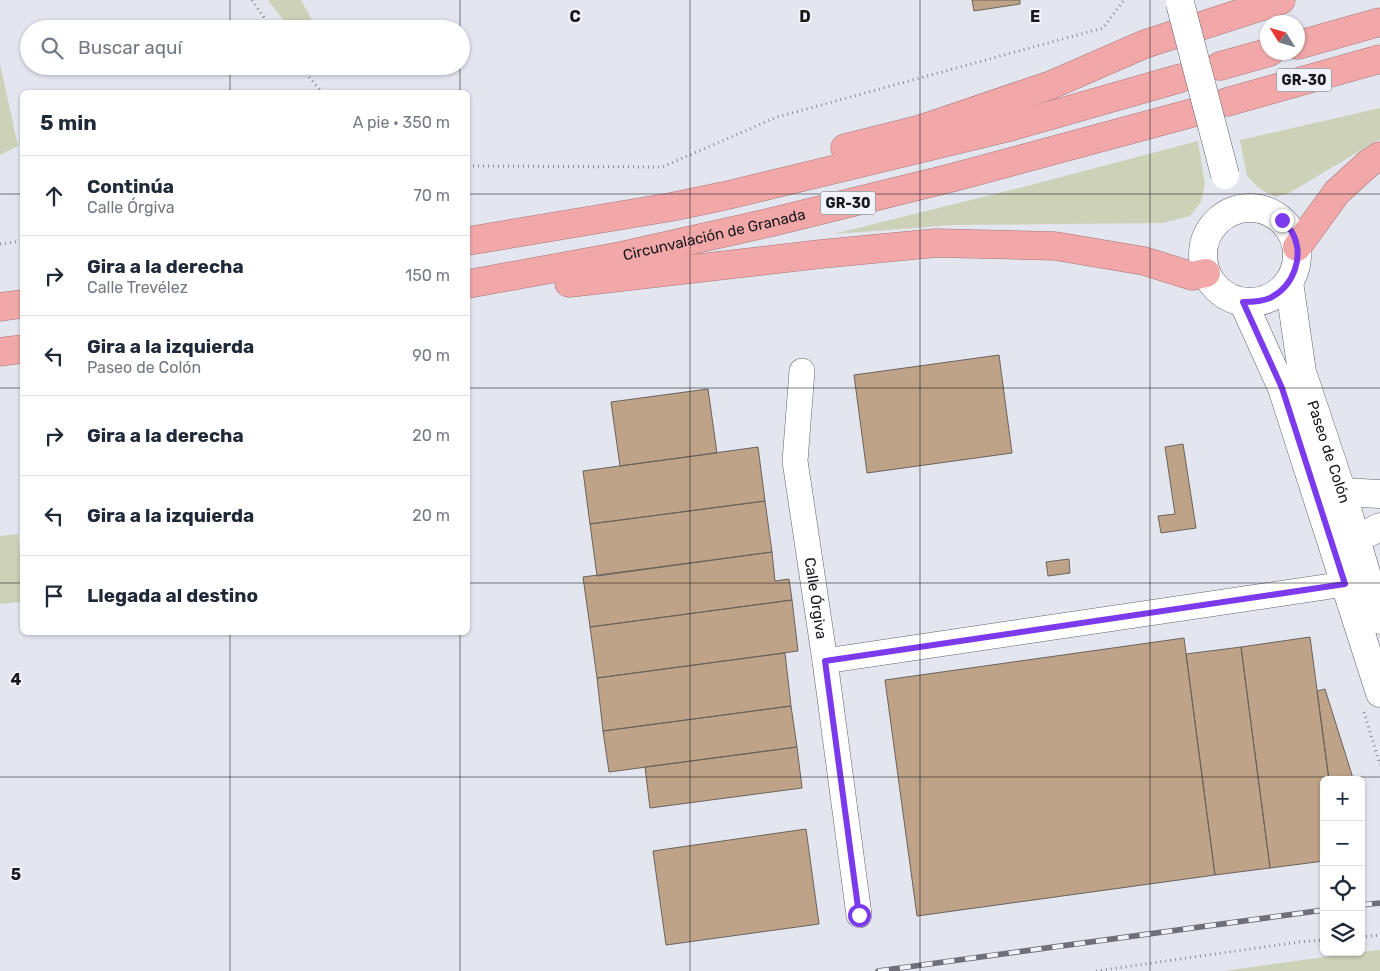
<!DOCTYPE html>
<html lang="es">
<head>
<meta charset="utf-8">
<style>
  :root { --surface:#fff; --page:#f6f6f7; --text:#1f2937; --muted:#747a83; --line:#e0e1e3 }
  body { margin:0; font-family:Rubik,sans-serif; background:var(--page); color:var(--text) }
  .controls { position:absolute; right:15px; bottom:15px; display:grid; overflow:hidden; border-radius:8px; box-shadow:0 1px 4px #0004 }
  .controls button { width:45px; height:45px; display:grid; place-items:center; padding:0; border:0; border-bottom:1px solid var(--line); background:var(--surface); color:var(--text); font:25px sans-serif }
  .compass { position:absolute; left:1260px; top:15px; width:45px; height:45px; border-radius:50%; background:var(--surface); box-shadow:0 1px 4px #0004; rotate:307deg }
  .stop { position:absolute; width:15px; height:15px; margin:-11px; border:4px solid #7c3aed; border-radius:50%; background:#fff }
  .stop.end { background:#7c3aed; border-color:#fff; box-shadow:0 1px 5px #0008 }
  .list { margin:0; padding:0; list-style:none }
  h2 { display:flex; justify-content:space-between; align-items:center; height:65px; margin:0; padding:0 20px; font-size:21px }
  h2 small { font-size:16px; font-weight:400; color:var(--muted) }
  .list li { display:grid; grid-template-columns:32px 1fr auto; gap:15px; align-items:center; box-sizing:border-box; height:80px; padding:0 20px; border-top:1px solid var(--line) }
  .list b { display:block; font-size:19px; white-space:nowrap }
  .list p { margin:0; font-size:16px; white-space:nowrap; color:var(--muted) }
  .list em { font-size:16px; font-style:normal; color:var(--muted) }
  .icon { flex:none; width:28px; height:28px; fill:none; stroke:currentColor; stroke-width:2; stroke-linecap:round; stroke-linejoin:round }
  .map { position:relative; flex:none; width:1380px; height:971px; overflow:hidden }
  .search { position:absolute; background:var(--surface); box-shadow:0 1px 4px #0004; left:20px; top:20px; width:450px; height:55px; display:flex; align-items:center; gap:12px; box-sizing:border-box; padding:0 18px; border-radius:28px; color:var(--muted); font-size:19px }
  .panel { position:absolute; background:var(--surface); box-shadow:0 1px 4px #0004; left:20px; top:90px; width:450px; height:545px; border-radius:8px }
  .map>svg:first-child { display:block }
</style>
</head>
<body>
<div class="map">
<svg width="1380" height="971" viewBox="0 0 1380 971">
  <rect width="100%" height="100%" fill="#e3e5ef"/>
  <!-- green -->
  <path fill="#ccd1b7" d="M268 0H301L317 29H290Z
    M0 64 18 146 0 155Z
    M1380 108V139L1289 193 1275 197 1260 189 1247 176 1240 140Z
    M1198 141 1205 184 1201 202 1190 216 1163 223 954 225 834 234 1027 186Z
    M18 534 22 576V602L0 604V536Z
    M1380 950V971H1224L1361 952Z"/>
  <!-- building -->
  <path fill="#bea388" stroke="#6a635c" d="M972 0H1020V4L974 11Z
    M999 355 1012 453 867 473 854 375Z
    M708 389 717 453 620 466 611 402Z
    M1183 444 1196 528 1161 533 1158 516 1175 514 1165 447Z
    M758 447 765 501 590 524 583 471Z
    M765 501 772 552 597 576 590 524Z
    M772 552 775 581 789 579 792 600 590 627 583 577Z
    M1069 559 1070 573 1048 576 1046 562Z
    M792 600 798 651 597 678 590 627Z
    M1310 637 1329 780H1324V861L1270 868 1241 647Z
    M1184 638 1215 875 917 916 885 680Z
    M1241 647 1270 868 1215 875 1186 654Z
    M785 653 791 706 603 731 597 678Z
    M1325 689 1352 775V780H1329L1317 691Z
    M791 706 797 747 609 772 603 731Z
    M797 747 802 788 650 808 645 767Z
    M806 829 819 924 666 945 653 851Z"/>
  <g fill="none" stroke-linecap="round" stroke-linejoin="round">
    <!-- minor casing -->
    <g stroke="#62646c" stroke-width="26">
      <g id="minor">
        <path id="s1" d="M802 371 795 461 825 661 859 915"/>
        <path d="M825 661 1345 584"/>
      </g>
    </g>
    <!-- tertiary casing -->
    <g stroke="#62646c" stroke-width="29">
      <g id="tertiary">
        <circle cx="1250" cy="255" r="47"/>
        <path id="s2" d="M1289 282 1302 372 1342 492 1380 620"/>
        <path d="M1243 302 1282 388 1380 693"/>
        <path d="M1342 492 1380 494"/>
        <path d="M1355 540 1380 527"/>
      </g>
    </g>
    <!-- motorway casing -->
    <g stroke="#a67677" stroke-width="29">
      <g id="motorway">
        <path d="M1298 45 1380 22"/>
        <path d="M1220 66 1270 52"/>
        <path d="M1227 102 1380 59"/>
        <path d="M845 148 921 129 1051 85 1145 44 1281 0"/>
        <path d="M468 241 671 207 724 196 1006 128 1181 78"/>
        <path d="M1297 247 1337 192 1369 163 1380 156"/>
        <path d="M569 283 821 254 936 243 1055 246 1144 261 1192 276 1206 273"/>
        <path id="s3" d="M468 284 621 256 772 222 951 178 1192 113"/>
        <path d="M0 307 22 304"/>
        <path d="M0 352 22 349"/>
      </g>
    </g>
    <!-- path -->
    <path stroke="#8c8d94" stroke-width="3" stroke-dasharray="1 4" stroke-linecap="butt" d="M252 0 272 29
      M299 66 322 92
      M468 166 662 167 777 117 1103 28 1124 0
      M0 244 22 241
      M1364 712 1380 765
      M1361 937 1380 935
      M1096 971 1299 942 1324 940"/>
    <!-- minor -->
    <use href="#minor" stroke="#fff" stroke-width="25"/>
    <!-- tertiary -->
    <use href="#tertiary" stroke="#fff" stroke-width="28"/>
    <!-- motorway -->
    <use href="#motorway" stroke="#f2a8a8" stroke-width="28"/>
    <!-- rail casing -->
    <g stroke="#6f7077" stroke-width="5.5">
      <path id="rail" d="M1361 905 1380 903
        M878 971 1324 910"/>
    </g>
    <!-- rail -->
    <use href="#rail" stroke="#f0f2fc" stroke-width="4" stroke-dasharray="11" stroke-linecap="butt"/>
    <!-- tertiary-bridge casing -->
    <g stroke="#62646c" stroke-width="29" stroke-linecap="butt">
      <path id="tertiary-bridge" d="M1180 3 1225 175"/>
    </g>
    <!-- tertiary-bridge -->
    <use href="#tertiary-bridge" stroke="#fff" stroke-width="28"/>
  </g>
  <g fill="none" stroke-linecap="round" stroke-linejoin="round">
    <!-- route -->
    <path stroke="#7c3aed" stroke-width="6" d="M859 915 825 661 1345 584 1282 388 1243 302C1252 302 1261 302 1270 298 1294 286 1305 256 1292 232 1289 228 1285 223 1282 220"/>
  </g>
  <!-- grid -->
  <path fill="none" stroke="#18181c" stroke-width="1" stroke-opacity="0.55" d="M230 0V29M460 0V29M690 0V971M920 0V971M1150 0V971M230 66V92M460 66V92M0 194H22M468 194H1380M0 388H22M468 388H1380M0 583H22M468 583H1380M230 632V971M460 632V971M0 777H1380"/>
  <g text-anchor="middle" stroke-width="4" stroke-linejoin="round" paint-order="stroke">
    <!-- shield labels -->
    <g fill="#f0f2fc" stroke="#59595f" stroke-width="1">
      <rect x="1276.5" y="68.5" width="55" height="23" rx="4"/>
      <rect x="820.5" y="191.5" width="55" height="23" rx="4"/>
    </g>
    <g font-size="14" font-weight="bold" fill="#18181c">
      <text x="1304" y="85">GR-30</text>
      <text x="848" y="208">GR-30</text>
    </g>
    <!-- street labels -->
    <g font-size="15" fill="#18181c" stroke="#f0f2fc">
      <text dy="5" stroke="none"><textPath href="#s3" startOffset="251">Circunvalación de Granada</textPath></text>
      <text dy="5" stroke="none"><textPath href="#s2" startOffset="175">Paseo de Colón</textPath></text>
      <text dy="5" stroke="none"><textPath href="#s1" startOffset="229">Calle Órgiva</textPath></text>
    </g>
  </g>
  <g font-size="16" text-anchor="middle" font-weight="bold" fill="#18181c" stroke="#f0f2fc" stroke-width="4" stroke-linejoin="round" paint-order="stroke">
    <text x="575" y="22">C</text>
    <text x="805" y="22">D</text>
    <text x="1035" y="22">E</text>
    <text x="16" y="685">4</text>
    <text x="16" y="880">5</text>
  </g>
</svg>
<div class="controls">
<button>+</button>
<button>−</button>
<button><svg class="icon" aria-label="locate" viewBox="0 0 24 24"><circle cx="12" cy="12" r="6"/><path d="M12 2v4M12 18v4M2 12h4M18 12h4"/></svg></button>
<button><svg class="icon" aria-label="layers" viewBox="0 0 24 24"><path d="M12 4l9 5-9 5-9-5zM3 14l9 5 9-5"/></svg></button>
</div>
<svg class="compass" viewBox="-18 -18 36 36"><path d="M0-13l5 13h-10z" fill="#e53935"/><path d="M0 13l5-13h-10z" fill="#747a83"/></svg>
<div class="stop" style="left:859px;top:915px"></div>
<div class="stop end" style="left:1282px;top:220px"></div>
<div class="search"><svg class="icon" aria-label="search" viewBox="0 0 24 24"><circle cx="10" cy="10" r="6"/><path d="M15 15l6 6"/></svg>Buscar aquí</div>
<section class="panel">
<h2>5 min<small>A pie · 350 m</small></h2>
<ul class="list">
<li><svg class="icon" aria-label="ahead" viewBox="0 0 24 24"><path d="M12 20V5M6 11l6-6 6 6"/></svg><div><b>Continúa</b><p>Calle Órgiva</p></div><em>70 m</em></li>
<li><svg class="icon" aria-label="right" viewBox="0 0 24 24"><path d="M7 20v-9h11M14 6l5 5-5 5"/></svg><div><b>Gira a la derecha</b><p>Calle Trevélez</p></div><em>150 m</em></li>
<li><svg class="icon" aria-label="left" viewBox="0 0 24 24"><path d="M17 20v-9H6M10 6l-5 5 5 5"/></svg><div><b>Gira a la izquierda</b><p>Paseo de Colón</p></div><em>90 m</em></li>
<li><svg class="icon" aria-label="right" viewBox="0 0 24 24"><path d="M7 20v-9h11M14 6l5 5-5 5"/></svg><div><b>Gira a la derecha</b></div><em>20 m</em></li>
<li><svg class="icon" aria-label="left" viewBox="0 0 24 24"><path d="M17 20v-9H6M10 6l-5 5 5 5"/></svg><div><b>Gira a la izquierda</b></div><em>20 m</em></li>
<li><svg class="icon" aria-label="arrive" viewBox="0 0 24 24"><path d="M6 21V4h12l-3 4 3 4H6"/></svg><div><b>Llegada al destino</b></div></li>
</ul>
</section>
</div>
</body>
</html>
